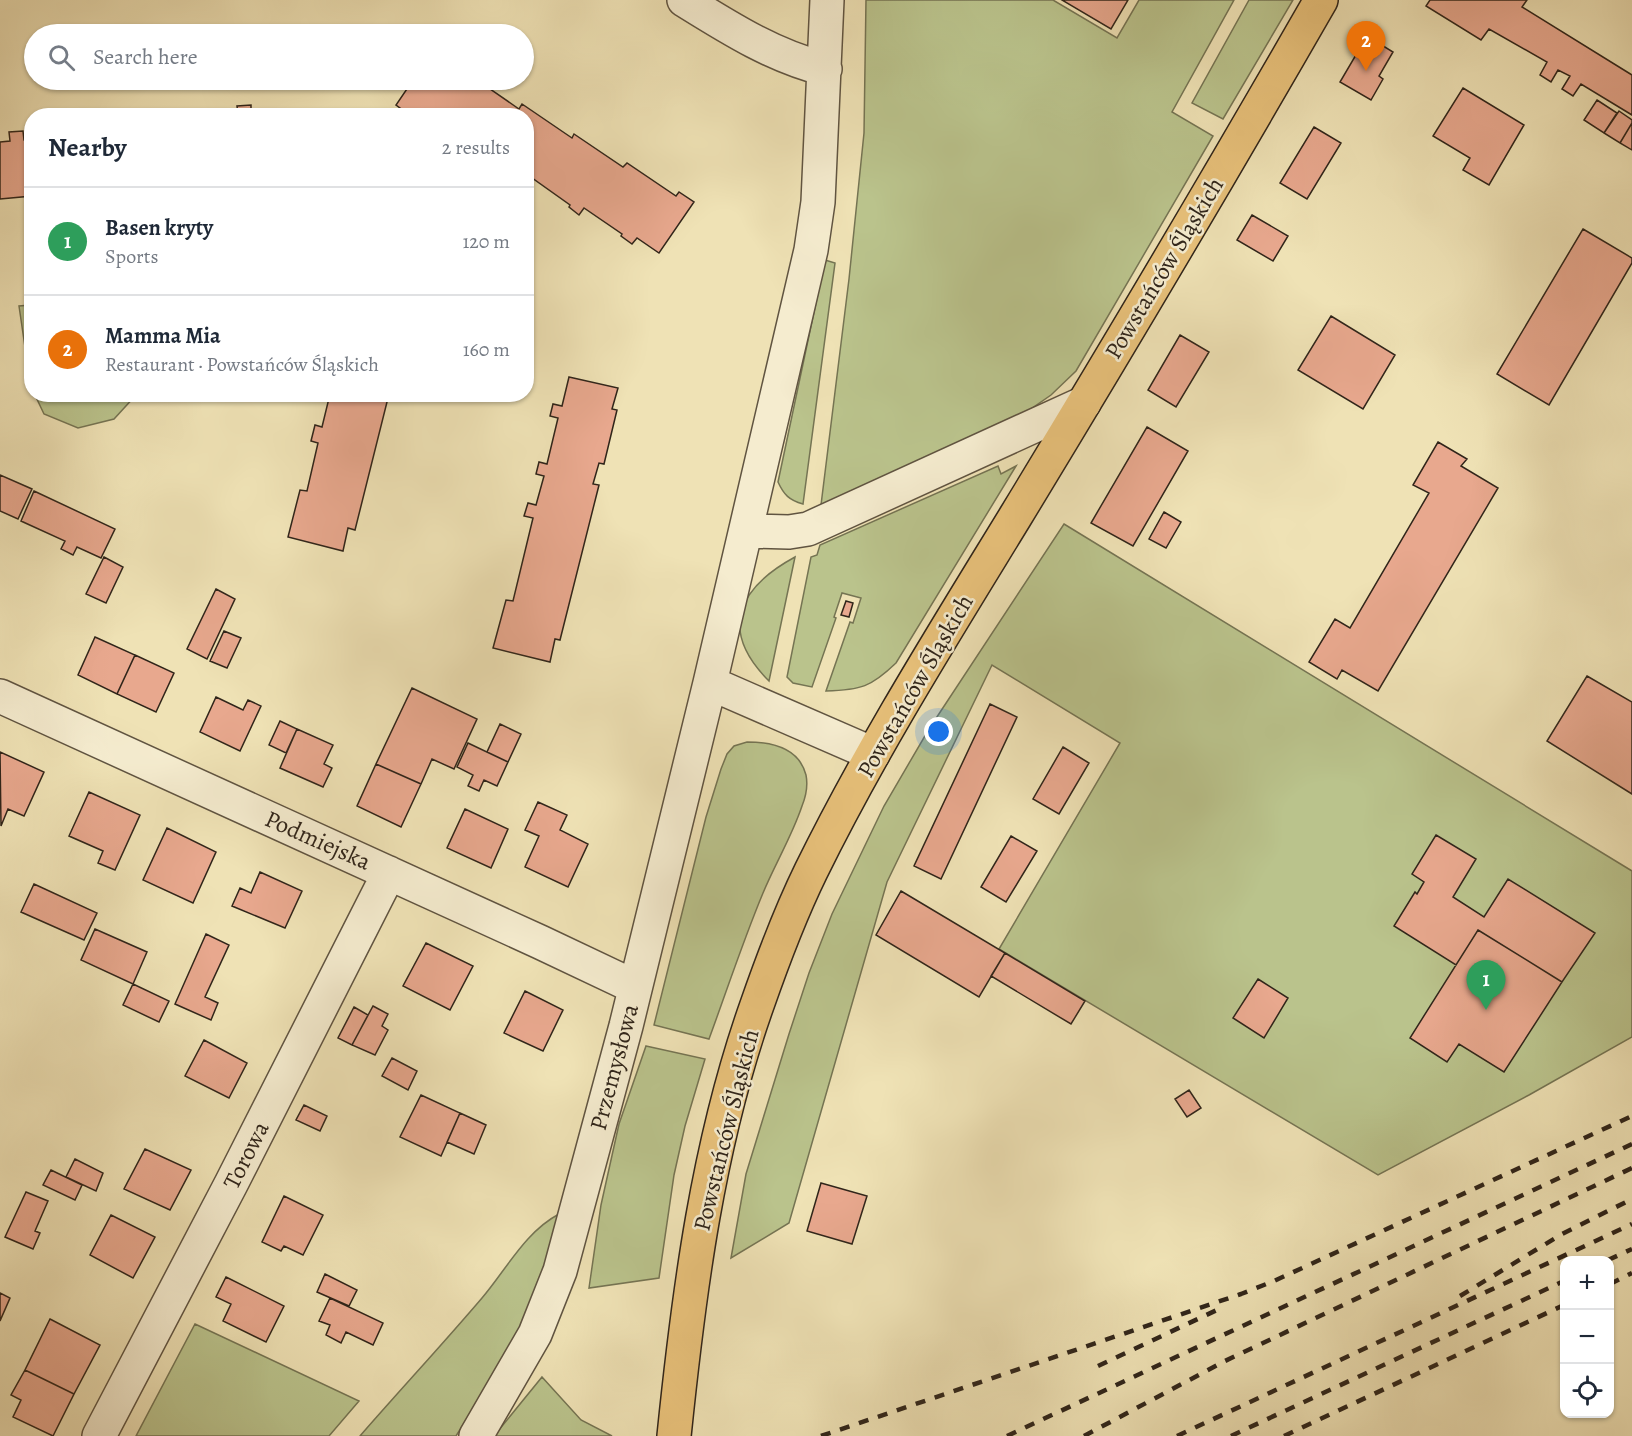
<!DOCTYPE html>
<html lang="en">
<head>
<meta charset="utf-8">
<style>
  :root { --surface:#fff; --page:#f6f6f7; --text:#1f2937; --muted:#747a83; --line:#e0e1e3; --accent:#0b8043 }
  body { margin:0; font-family:Alegreya,serif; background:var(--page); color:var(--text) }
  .controls { position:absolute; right:18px; bottom:18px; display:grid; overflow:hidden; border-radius:12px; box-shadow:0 2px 4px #0004 }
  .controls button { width:54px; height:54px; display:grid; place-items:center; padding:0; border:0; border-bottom:2px solid var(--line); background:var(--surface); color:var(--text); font:30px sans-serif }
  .you { position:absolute; left:939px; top:732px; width:21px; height:21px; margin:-15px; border:4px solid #fff; border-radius:50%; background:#1a73e8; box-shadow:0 0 0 9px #1a73e833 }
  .badge { display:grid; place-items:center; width:39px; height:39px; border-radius:50%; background:var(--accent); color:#fff; font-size:20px; font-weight:700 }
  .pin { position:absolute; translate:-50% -50px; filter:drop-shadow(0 2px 3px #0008) }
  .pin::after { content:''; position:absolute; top:32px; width:21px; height:18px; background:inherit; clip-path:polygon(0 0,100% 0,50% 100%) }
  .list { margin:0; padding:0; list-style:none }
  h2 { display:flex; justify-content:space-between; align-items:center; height:78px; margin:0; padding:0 24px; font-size:26px }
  h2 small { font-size:20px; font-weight:400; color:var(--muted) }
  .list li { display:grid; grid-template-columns:39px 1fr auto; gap:18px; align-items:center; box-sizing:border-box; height:108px; padding:0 24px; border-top:2px solid var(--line) }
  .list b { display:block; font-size:22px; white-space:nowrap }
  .list p { margin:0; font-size:20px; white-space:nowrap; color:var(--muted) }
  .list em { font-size:20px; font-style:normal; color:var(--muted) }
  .icon { flex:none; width:33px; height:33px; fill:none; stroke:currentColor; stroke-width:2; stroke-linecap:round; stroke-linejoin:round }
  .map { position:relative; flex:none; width:1632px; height:1436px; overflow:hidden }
  .search { position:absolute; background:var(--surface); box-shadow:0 2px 4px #0004; left:24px; top:24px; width:510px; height:66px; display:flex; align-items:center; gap:15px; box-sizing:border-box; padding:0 21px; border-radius:33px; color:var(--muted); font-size:22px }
  .panel { position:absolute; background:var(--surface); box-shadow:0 2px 4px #0004; left:24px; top:108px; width:510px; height:294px; border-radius:24px }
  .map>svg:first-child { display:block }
</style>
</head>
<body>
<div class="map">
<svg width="1632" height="1436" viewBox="0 0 1632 1436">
  <rect width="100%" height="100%" fill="#efe2b5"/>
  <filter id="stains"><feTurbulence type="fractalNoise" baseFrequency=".00333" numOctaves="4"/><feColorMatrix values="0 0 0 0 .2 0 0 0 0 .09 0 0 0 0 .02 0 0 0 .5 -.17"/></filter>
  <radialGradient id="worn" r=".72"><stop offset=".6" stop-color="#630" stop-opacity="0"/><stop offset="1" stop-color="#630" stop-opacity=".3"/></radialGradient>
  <!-- green -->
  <path fill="#bac38c" stroke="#757453" stroke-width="1.5" d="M866 0H1053L1117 38 1139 0H1234L1172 112 1213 136 1076 371 1051 395 1022 415 821 505 849 279 864 133Z
    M1249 0H1293L1223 119 1192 103Z
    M825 260 835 263 803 504C789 500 784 495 778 482Z
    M31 305H32L31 388 19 306Z
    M35 395H136L114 419 78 428 44 414Z
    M998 466 1001 474 1016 466 896 663C871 687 861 690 826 691L850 622 853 623 861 598 842 593 834 617 836 618 812 687 793 683 787 677 811 557 817 555 820 545Z
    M1064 524 1632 871V1037L1529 1095 1378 1175 999 949 1120 743 992 665 887 882 789 1223 731 1258 746 1174 789 1034 809 973 832 914 884 806 929 729Z
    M795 557 769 681C718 630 738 588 795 557Z
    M747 742C771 742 799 748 806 775 808 785 806 796 802 806 792 836 775 864 763 893 743 941 727 990 709 1039L654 1025 706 817 721 769 727 754 734 746Z
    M646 1046 705 1059 685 1126 674 1175 659 1278 589 1288 601 1205 619 1124Z
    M559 1214 541 1281 526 1326 456 1436H360C400 1390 442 1345 482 1298 506 1270 525 1232 559 1214Z
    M195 1324 359 1401 329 1436H136Z
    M542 1377 581 1420 612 1436H494Z"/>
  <!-- building -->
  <path fill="#e8a88e" stroke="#30251a" stroke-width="1.5" d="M1062 0H1128L1111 29Z
    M1430 0H1527L1522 7 1632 75V115L1581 84 1573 96 1562 89 1570 76 1558 70 1551 82 1540 75 1547 62 1489 29 1481 40 1426 6Z
    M1367 36 1393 52 1379 76 1383 79 1371 100 1340 82Z
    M413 80H477L519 109 522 104 572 138 574 134 623 167 627 163 676 196 679 192 694 202 659 253 637 238 632 244 621 236 622 234 584 208 579 215 569 207 570 205 532 178 526 184V116H411L396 105Z
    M1463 88 1524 125 1489 185 1463 170 1470 158 1433 136Z
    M1597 100 1617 113 1604 133 1584 120Z
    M251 105V113L279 110 280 116H224L238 114 237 106Z
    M1619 111 1632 120V123L1620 143 1604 133Z
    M1632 123V150L1620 143Z
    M1314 127 1341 143 1307 199 1280 183Z
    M23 131 24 140 32 139V196L0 199V142L10 141 9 132Z
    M1252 215 1288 236 1273 261 1237 240Z
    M1583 229 1632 258V263L1549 405 1497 374Z
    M1331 316 1395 355 1363 409 1298 370Z
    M1180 335 1209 352 1176 407 1148 390Z
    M569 377 618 388 612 409 617 410 604 464 599 463 593 484 599 485 560 640 555 639 550 662 493 648 506 600 513 601 533 518 524 516 528 503 536 505 544 476 536 474 539 462 547 464 558 418 550 416 553 404 562 406Z
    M330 394H389L355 530 348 528 343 551 288 537 300 490 307 491 318 443 311 441 315 425 322 427Z
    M1147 427 1188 451 1133 546 1091 523Z
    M1438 442 1467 459 1461 466 1498 488 1378 691 1342 670 1337 679 1309 662 1335 619 1350 628 1429 493 1413 485Z
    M0 475 32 489 18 519 0 511Z
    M34 491 115 529 101 558 77 547 73 555 61 549 65 541 21 521Z
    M1164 512 1181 522 1166 548 1149 539Z
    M104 557 123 567 106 603 86 594Z
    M216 589 235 599 207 659 187 649Z
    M846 601 853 603 849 617 841 615Z
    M224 631 241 638 227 668 210 661Z
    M95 637 135 655 117 694 78 675Z
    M135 655 174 673 156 712 117 694Z
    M1587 676 1632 702V794L1547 741Z
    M412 688 477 719 454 769 432 759 421 784 376 764Z
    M216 697 243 710 248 700 261 706 240 751 200 732Z
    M990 704 1017 717 941 879 914 866Z
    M280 721 297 729 286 753 269 745Z
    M500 724 521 734 508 762 487 752Z
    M297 729 333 745 324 764 332 768 323 787 280 768Z
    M468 743 508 762 497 786 484 780 479 791 468 786 473 775 457 767Z
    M1063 747 1089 763 1059 814 1033 799Z
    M0 752 44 772 24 816 8 809 1 826Z
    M376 764 421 784 401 827 357 806Z
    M89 792 140 815 115 870 98 863 103 851 69 836Z
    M538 802 567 815 560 830 588 844 568 887 525 867 539 836 525 830Z
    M465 809 508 829 491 868 447 848Z
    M167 828 216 852 193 903 143 880Z
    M1436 835 1476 859 1453 897 1484 917 1508 879 1595 933 1562 982 1478 930 1456 965 1394 926 1415 892 1417 894 1424 882 1412 874Z
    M1011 836 1037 851 1006 902 981 887Z
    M260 872 302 891 285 928 232 906 240 888 251 893Z
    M34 884 97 913 84 940 21 912Z
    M901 891 1005 953 979 997 876 935Z
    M95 929 147 952 133 984 81 960Z
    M1478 930 1562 982 1504 1072 1459 1044 1447 1062 1410 1038Z
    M206 934 229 945 205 997 218 1003 211 1020 175 1004Z
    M426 943 473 966 450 1010 403 986Z
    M1005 953 1085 1001 1071 1024 991 976Z
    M1258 979 1288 998 1264 1038 1233 1018Z
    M133 984 169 1001 159 1022 123 1005Z
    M525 991 563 1010 543 1051 504 1033Z
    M373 1006 388 1014 382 1026 388 1030 375 1055 352 1045Z
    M354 1007 368 1015 352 1045 338 1038Z
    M204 1040 247 1063 229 1098 185 1076Z
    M392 1058 417 1071 408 1090 382 1076Z
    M1189 1090 1201 1108 1187 1117 1175 1099Z
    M421 1095 460 1113 441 1156 400 1137Z
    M304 1105 327 1116 320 1131 296 1120Z
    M460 1113 486 1125 474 1154 447 1142Z
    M145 1149 191 1170 170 1210 124 1189Z
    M75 1159 103 1173 96 1191 66 1177Z
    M51 1170 82 1185 75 1200 43 1185Z
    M821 1183 867 1196 852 1244 807 1231Z
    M26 1192 48 1201 35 1231 40 1233 33 1249 5 1237Z
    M284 1196 323 1215 303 1255 284 1246 281 1251 262 1242Z
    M111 1215 155 1237 133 1278 90 1255Z
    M325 1274 357 1290 349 1306 317 1292Z
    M226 1277 284 1306 266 1342 223 1321 231 1304 216 1297Z
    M0 1293 10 1298 0 1321Z
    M330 1298 383 1323 373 1345 346 1332 341 1343 326 1335 330 1325 319 1321Z
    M50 1319 100 1345 74 1394 25 1370Z
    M25 1370 74 1394 53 1436 13 1417 21 1400 11 1395Z"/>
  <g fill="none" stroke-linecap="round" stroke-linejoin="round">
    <!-- minor casing -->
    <g stroke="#605441" stroke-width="36">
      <path id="minor" d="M684 0C729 28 773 56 825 69
        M747 531 789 532 808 529 1084 403
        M710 683 873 754
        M0 696 540 942 635 987
        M99 1436 231 1184 389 873
        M476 1436 535 1334 560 1271 626 1026 710 683 811 250 818 202 827 0"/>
    </g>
    <!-- major casing -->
    <g stroke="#30251a" stroke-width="36">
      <path id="major" d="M674 1436C689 1290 708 1143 757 1005 773 959 790 914 811 871 871 749 944 633 1015 517 1119 346 1221 174 1321 0"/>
    </g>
    <!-- minor -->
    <use href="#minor" stroke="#f5eccf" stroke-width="33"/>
    <!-- major -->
    <use href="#major" stroke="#e8c17a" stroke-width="33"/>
    <!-- rail -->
    <path stroke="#30251a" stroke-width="4.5" stroke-dasharray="10 10" stroke-linecap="butt" d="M1608 1260 1632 1249
      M1610 1284 1632 1273
      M1460 1296 1562 1234 1632 1199
      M1098 1366 1219 1309
      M821 1436 1241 1294 1274 1281 1632 1116
      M1007 1436 1632 1144
      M1084 1436 1225 1361 1632 1168
      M1177 1436 1632 1224
      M1231 1436 1564 1281
      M1284 1436 1564 1305"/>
  </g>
  <g text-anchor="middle" stroke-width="5" stroke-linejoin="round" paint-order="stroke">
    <!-- street labels -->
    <g font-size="24" fill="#30251a" stroke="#f5eccf">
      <text transform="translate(1164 268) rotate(-59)" y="8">Powstańców Śląskich</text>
      <text transform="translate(915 686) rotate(-60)" y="8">Powstańców Śląskich</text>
      <text transform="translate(318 840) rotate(24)" y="8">Podmiejska</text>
      <text transform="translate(614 1067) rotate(-75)" y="8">Przemysłowa</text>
      <text transform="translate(726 1130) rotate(-76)" y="8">Powstańców Śląskich</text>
      <text transform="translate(246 1155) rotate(-63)" y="8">Torowa</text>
    </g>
  </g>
  <rect width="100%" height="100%" filter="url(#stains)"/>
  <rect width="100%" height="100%" fill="url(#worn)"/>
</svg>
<div class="controls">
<button>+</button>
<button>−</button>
<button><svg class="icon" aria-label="locate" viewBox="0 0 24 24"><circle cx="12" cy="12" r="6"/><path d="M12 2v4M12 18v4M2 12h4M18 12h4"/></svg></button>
</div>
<div class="you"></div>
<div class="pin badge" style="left:1486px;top:1010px;background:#2e9e5b">1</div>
<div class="pin badge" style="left:1366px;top:71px;background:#e8710a">2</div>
<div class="search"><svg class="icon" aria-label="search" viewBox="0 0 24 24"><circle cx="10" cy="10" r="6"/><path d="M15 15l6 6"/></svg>Search here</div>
<section class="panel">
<h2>Nearby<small>2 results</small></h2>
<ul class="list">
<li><span class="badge" style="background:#2e9e5b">1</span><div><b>Basen kryty</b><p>Sports</p></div><em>120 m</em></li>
<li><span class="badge" style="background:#e8710a">2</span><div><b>Mamma Mia</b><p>Restaurant · Powstańców Śląskich</p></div><em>160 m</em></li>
</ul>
</section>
</div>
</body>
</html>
